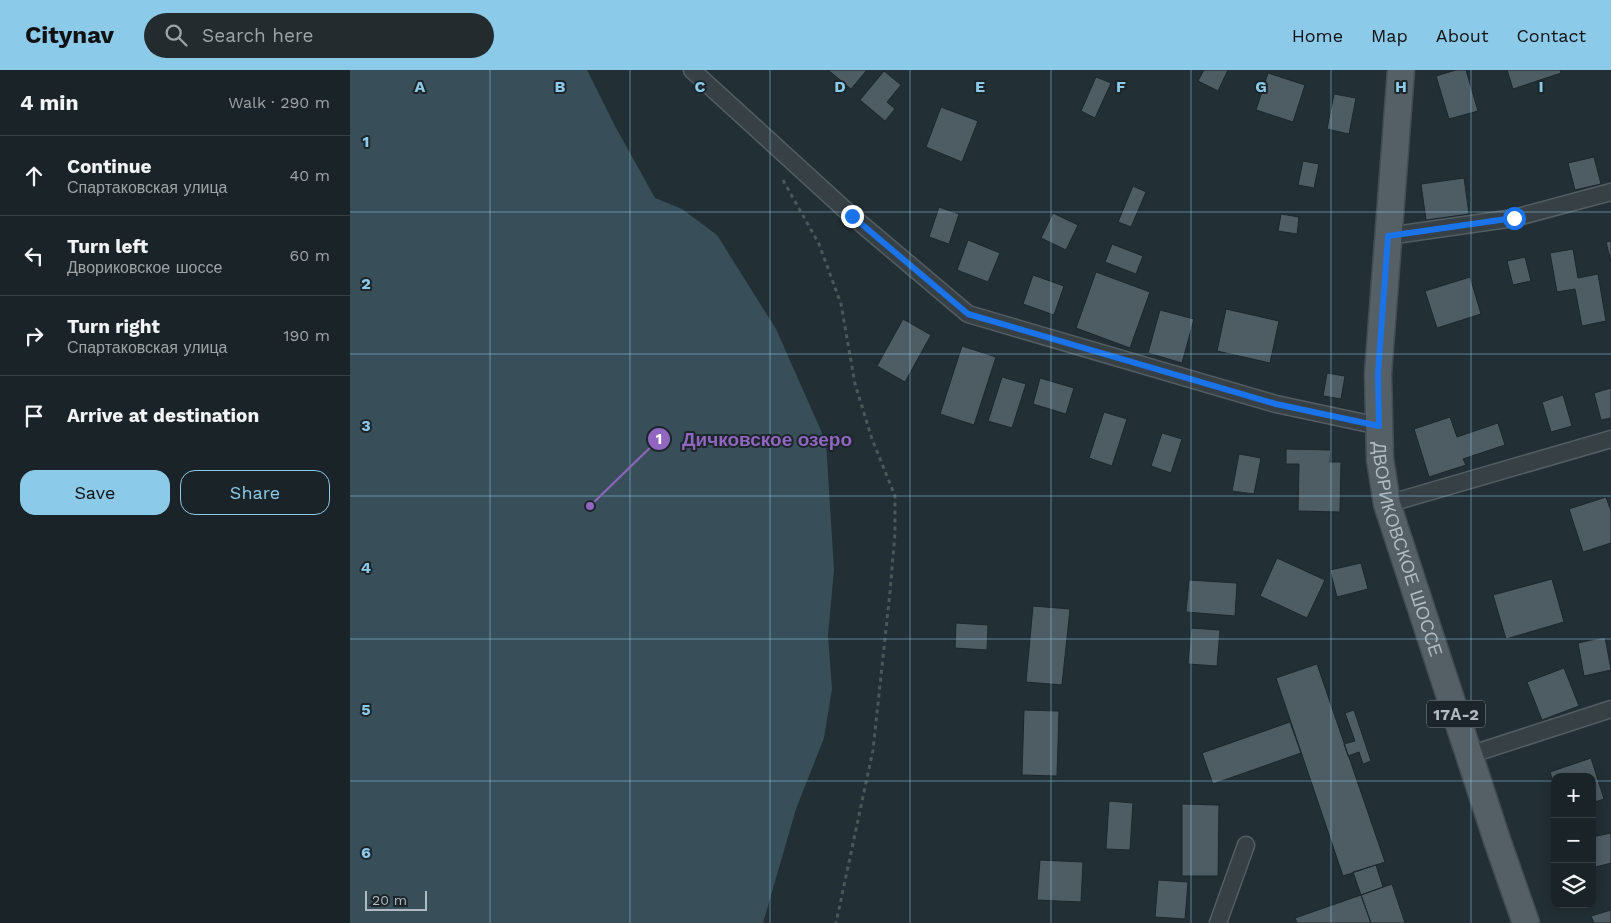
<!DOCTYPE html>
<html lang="en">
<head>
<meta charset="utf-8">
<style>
  :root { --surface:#1a2327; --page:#232b2f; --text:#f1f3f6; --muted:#9fa4a7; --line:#384044; --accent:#8ccaea }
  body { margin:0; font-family:"Work Sans",sans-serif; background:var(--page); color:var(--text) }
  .controls { position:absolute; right:15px; bottom:15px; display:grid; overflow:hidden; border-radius:10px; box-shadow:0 2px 12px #0003 }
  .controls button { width:45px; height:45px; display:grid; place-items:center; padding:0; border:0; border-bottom:1px solid var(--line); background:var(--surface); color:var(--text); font:25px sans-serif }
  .scale { position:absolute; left:15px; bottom:12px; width:62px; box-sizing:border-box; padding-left:5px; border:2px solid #b0bcc2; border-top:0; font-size:14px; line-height:18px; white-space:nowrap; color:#b0bcc2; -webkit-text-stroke:4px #1b252a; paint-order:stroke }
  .stop { position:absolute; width:15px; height:15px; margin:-11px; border:4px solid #1a73e8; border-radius:50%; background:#fff }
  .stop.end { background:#1a73e8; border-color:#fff; box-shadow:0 1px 5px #0008 }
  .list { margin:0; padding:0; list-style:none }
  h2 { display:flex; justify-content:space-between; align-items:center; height:65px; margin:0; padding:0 20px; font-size:21px }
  h2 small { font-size:16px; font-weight:400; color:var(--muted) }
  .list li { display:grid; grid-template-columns:32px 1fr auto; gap:15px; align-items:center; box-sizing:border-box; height:80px; padding:0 20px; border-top:1px solid var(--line) }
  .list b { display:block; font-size:19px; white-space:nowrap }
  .list p { margin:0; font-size:16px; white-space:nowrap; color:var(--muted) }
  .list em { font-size:16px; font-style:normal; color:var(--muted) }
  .actions { display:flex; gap:10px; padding:15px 20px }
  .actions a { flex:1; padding:11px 0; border:1px solid var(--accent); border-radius:15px; text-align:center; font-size:18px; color:var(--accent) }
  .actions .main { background:var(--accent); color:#111 }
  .icon { flex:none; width:28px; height:28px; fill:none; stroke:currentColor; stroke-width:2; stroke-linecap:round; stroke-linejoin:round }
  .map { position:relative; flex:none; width:1261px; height:853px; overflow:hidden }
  header { display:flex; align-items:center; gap:30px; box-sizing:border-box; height:70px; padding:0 25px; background:var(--accent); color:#111 }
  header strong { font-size:24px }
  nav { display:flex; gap:28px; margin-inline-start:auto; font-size:18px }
  .search { width:350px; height:45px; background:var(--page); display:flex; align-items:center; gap:12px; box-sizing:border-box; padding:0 18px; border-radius:28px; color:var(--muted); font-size:19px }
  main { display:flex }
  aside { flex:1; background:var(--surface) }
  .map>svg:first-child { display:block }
</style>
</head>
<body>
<header>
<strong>Citynav</strong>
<div class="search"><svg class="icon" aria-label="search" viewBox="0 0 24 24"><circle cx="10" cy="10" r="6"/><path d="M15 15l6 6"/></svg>Search here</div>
<nav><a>Home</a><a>Map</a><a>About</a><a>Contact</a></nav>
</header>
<main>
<aside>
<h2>4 min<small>Walk · 290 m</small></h2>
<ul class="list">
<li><svg class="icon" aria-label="ahead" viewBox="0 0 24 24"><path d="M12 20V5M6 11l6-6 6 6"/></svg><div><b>Continue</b><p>Спартаковская улица</p></div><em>40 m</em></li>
<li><svg class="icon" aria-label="left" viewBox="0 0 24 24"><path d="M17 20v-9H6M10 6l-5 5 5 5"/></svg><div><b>Turn left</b><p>Двориковское шоссе</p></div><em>60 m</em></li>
<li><svg class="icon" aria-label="right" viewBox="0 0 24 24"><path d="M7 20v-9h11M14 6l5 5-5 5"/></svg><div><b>Turn right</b><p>Спартаковская улица</p></div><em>190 m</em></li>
<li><svg class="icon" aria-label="arrive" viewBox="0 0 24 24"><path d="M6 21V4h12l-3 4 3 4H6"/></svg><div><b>Arrive at destination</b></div></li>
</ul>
<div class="actions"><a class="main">Save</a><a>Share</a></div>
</aside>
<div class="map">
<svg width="1261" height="853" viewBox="0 0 1261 853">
  <rect width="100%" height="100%" fill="#222f34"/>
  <!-- water -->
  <path fill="#384f5a" d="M0 0H237L265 56 305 128 332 139 367 165 426 259 476 372 484 500 478 565 482 619 474 668 446 739 413 853H0Z"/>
  <!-- building -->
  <path fill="#4e5c63" stroke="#1d272c" d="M478 0H517L501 19Z
    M854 0H878L868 21 848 11Z
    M1106 0H1116L1128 41 1099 49 1086 6Z
    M1157 0H1210L1211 3 1163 19Z
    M534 1 551 15 537 32 545 39 535 51 510 30Z
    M918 3 955 15 943 52 906 40Z
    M746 7 761 13 745 48 731 41Z
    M984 24 1006 28 999 64 977 59Z
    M591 37 628 51 612 92 576 77Z
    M1244 87 1251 114 1225 120 1218 93Z
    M953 91 969 94 964 118 948 115Z
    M1114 108 1119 144 1076 150 1071 114Z
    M783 116 796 122 781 157 768 152Z
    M589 137 609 144 599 174 579 167Z
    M703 143 728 155 716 180 691 168Z
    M931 144 949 147 947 164 928 161Z
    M618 170 650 183 638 212 607 200Z
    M1261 171V192L1256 172Z
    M762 174 793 186 786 204 755 192Z
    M1223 179 1228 208 1248 204 1256 251 1232 256 1225 219 1207 222 1200 183Z
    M1175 187 1181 211 1163 215 1157 191Z
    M746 202 800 222 780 278 726 258Z
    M683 205 714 216 704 245 673 234Z
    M1120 207 1131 244 1087 258 1075 221Z
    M876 239 929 251 920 293 867 281Z
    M810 240 844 249 832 293 798 283Z
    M553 249 581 265 555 312 527 296Z
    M612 276 646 287 624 355 590 344Z
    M977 303 995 306 991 329 973 326Z
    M652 307 676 314 662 358 638 351Z
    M690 308 724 318 716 344 683 334Z
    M1261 318V348L1251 350 1244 323Z
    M1213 325 1222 356 1201 362 1192 332Z
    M754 342 777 349 762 396 739 388Z
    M1100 347 1107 367 1148 353 1155 375 1113 389 1116 395 1079 407 1064 359Z
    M812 363 832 369 821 403 801 396Z
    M936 379 981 380 980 392H991L990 442 948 441 949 394H936Z
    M889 384 911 388 904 424 882 421Z
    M1256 427 1261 441V473L1233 482 1219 439Z
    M927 488 975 510 957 548 910 526Z
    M1011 493 1018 519 987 527 980 500Z
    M1202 509 1214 552 1156 569 1143 525Z
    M839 510 887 513 885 546 836 542Z
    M683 536 720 539 712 615 676 612Z
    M606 553 638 555 637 580 605 578Z
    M841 558 870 560 867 596 838 594Z
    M1255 567 1261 600 1234 606 1228 573Z
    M967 594 1035 792 993 806 926 608Z
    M1214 598 1229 636 1192 650 1177 612Z
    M674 640 709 641 707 706 672 705Z
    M1004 640 1021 691 1013 694 1009 682 998 686 994 674 1005 671 995 643Z
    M940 652 951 683 863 714 852 683Z
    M1241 688 1254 729 1242 733V707H1205V718L1200 702Z
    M759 731 783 733 780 780 756 779Z
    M832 734 869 735 868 806H832Z
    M1261 763V793L1242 798V767Z
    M690 790 733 792 731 832 687 830Z
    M1026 795 1033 817 1011 825 1003 802Z
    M808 810 838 812 835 849 805 847Z
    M1042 814 1055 853H1021L1011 825Z
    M1011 825 1021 853H947L945 848Z
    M1261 840V853H1244L1241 846Z"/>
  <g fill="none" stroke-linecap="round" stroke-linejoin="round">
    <!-- street casing -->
    <g stroke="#535e63" stroke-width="19">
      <path id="street" d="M342 0 502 146 618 244 926 334 1029 356
        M1038 166 1164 148 1261 122
        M1037 434 1261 369
        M1119 685 1261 639
        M868 853 896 775"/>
    </g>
    <!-- primary casing -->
    <g stroke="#424c52" stroke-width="29">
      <g id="primary">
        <path id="s1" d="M1051 0 1028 304 1030 389 1037 434 1148 773 1176 853"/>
      </g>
    </g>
    <!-- path -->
    <path stroke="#485957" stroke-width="3" stroke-dasharray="4 4" stroke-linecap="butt" d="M433 110 469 174 491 234 505 314 522 369 545 426V463L540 522 523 680 486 853"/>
    <!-- street -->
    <use href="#street" stroke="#364045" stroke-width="16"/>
    <!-- primary -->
    <use href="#primary" stroke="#546065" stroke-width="26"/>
  </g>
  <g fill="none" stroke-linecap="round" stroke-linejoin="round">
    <!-- route -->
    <path stroke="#1a73e8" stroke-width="6" d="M502 146 618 244 926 334 1029 356 1028 304 1038 166 1164 148"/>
  </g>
  <!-- grid -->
  <path fill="none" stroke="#8ccaea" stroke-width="1" stroke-opacity="0.55" d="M140 0V853M280 0V853M420 0V853M560 0V853M701 0V853M841 0V853M981 0V853M1121 0V853M0 142H1261M0 284H1261M0 426H1261M0 569H1261M0 711H1205M1242 711H1261"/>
  <g text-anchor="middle" stroke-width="4" stroke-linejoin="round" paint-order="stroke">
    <!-- shield labels -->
    <rect fill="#1b252a" stroke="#838f94" stroke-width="1" x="1077" y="630.5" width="58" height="27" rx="4"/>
    <g font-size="16" font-weight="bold" fill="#b0bcc2">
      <text x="1106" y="650">17А-2</text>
    </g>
    <!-- street labels -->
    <g font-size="18" fill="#b0bcc2" stroke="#1b252a">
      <text dy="6" stroke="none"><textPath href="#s1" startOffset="484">ДВОРИКОВСКОЕ ШОССЕ</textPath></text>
    </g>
  </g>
  <g font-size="16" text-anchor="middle" font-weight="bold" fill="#8ccaea" stroke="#1b252a" stroke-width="4" stroke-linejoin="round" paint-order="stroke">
    <text x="70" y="22">A</text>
    <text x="210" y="22">B</text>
    <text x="350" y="22">C</text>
    <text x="490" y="22">D</text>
    <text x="630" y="22">E</text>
    <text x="771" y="22">F</text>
    <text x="911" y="22">G</text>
    <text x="1051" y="22">H</text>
    <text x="1191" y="22">I</text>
    <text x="16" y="77">1</text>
    <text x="16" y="219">2</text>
    <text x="16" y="361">3</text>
    <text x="16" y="503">4</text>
    <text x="16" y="645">5</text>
    <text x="16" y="788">6</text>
  </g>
  <!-- callouts -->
  <path fill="none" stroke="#9066c0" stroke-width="2" d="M240 436L309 369"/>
  <g fill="#9066c0" stroke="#1b252a" stroke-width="2">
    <circle cx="240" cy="436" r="5"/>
    <circle cx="309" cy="369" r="12"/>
  </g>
  <g font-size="15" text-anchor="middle" font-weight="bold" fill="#fff">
    <text x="309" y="374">1</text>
  </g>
  <g font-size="19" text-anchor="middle" font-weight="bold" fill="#9066c0" stroke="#1b252a" stroke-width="4" stroke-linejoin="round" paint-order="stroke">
    <text x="417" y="376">Дичковское озеро</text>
  </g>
</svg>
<div class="controls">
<button>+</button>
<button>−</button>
<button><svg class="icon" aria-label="layers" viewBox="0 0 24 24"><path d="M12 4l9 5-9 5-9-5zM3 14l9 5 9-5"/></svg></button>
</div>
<div class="scale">20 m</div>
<div class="stop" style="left:1164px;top:148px"></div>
<div class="stop end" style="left:502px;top:146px"></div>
</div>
</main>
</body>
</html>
